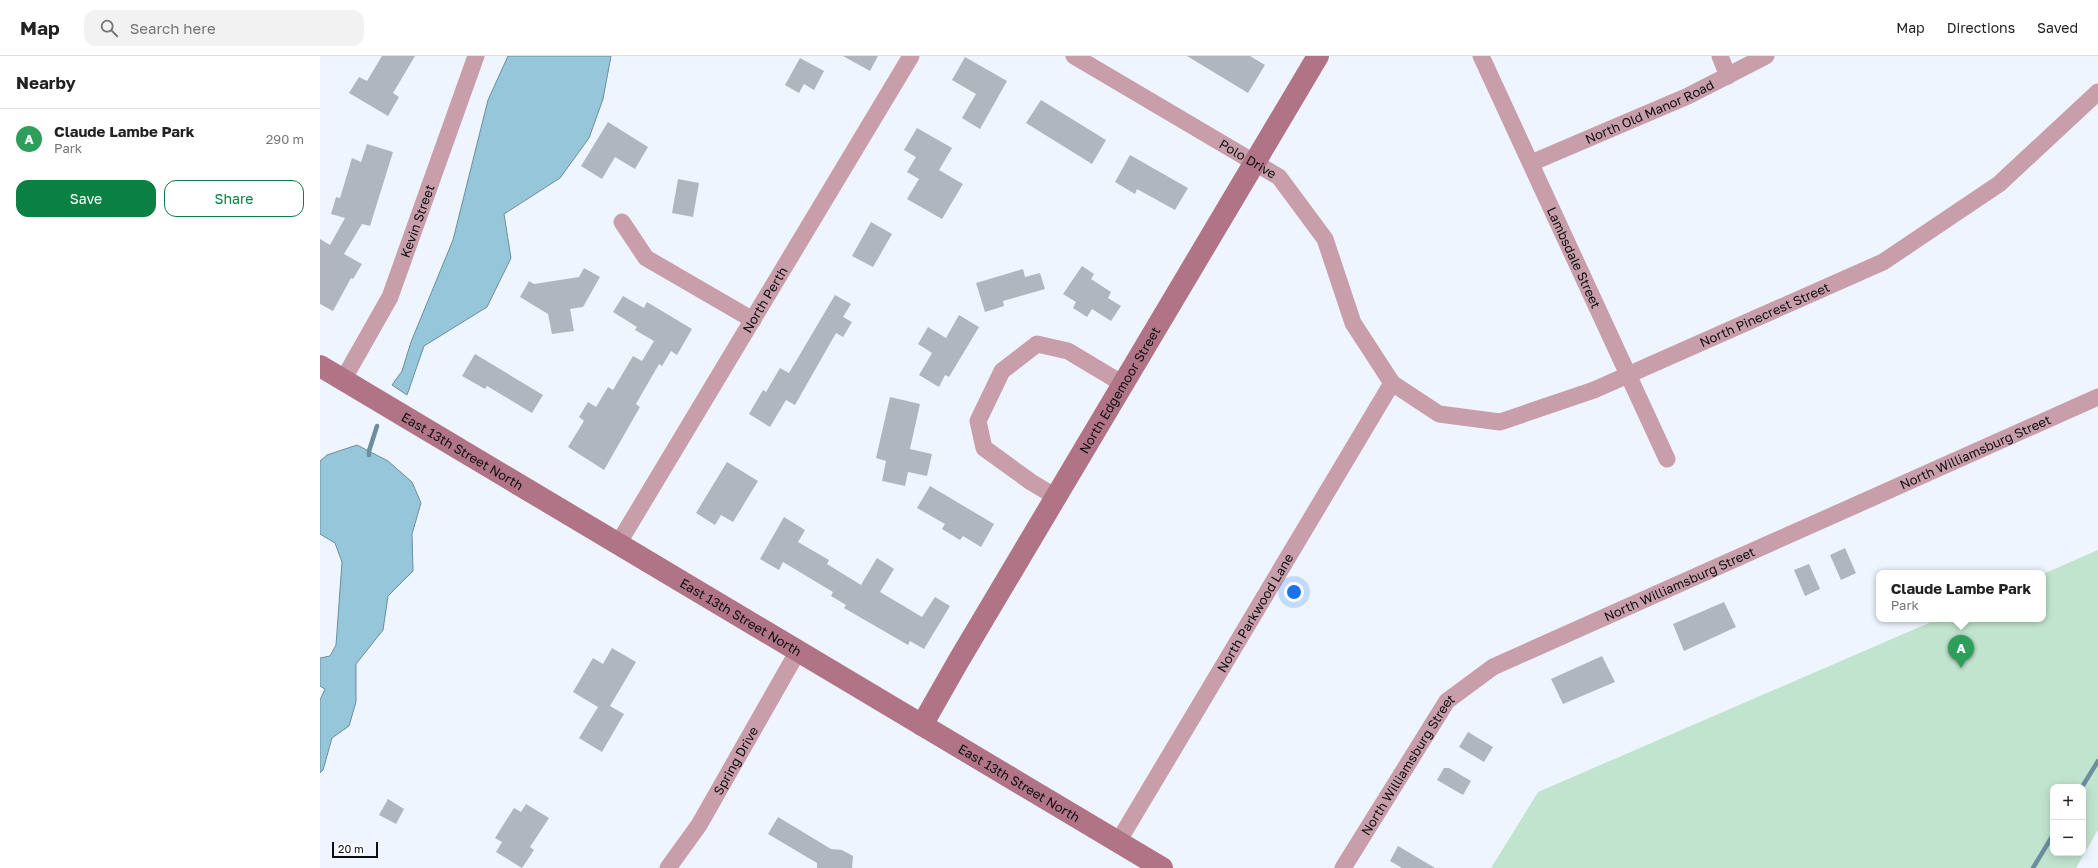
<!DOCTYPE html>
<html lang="en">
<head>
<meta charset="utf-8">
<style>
  :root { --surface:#fff; --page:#f2f2f2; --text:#222; --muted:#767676; --line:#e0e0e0; --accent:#0b8043 }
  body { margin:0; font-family:"Golos Text",sans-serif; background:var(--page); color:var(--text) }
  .controls { position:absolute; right:12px; bottom:12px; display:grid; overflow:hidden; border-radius:8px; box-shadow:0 2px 10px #0003 }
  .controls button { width:36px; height:36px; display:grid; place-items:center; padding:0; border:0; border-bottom:1px solid var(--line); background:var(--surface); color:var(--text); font:20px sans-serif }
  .scale { position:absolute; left:12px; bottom:10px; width:46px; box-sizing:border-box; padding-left:4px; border:2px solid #0c0e11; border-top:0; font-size:11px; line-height:14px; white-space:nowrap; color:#0c0e11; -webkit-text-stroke:3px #fff; paint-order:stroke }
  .you { position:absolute; left:974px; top:536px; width:14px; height:14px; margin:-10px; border:3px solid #fff; border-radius:50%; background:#1a73e8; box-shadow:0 0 0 6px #1a73e833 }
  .badge { display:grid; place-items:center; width:26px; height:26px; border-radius:50%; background:var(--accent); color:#fff; font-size:13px; font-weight:700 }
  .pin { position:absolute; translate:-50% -33px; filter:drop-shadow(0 1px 2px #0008) }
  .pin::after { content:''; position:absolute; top:21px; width:14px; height:12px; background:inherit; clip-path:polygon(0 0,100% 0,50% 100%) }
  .popup { position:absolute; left:1556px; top:514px; width:170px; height:52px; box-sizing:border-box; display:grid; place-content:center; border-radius:8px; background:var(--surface); filter:drop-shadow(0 1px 3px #0005); font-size:13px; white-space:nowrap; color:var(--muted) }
  .popup b { font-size:15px; color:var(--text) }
  .popup::after { content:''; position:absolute; left:50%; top:100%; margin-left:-8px; border:8px solid transparent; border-top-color:var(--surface) }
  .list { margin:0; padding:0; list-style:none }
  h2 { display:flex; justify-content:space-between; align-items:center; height:52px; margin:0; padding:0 16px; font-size:17px }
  h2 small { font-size:13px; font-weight:400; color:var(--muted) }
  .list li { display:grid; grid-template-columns:26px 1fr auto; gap:12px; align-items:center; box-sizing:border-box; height:60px; padding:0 16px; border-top:1px solid var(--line) }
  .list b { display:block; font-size:15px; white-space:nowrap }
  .list p { margin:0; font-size:13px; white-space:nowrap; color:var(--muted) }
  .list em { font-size:13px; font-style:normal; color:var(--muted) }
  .actions { display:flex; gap:8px; padding:12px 16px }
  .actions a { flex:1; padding:9px 0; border:1px solid var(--accent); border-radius:12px; text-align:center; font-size:14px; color:var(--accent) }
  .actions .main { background:var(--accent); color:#fff }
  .icon { flex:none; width:22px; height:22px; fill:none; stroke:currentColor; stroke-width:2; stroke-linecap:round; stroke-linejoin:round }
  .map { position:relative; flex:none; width:1778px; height:812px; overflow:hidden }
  header { display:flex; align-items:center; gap:24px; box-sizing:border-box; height:56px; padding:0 20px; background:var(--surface); border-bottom:1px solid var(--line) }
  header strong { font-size:19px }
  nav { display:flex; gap:22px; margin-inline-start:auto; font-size:14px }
  .search { width:280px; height:36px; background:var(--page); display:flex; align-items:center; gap:10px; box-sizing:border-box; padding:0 14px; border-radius:12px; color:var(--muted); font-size:15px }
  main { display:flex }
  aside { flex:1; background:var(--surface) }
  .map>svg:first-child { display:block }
</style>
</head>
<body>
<header>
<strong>Map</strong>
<div class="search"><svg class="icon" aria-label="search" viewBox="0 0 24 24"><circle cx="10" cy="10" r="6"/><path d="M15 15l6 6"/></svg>Search here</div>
<nav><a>Map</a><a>Directions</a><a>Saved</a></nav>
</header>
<main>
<aside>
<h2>Nearby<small></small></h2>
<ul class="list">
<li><span class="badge" style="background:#2e9e5b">A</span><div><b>Claude Lambe Park</b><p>Park</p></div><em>290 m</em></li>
</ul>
<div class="actions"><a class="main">Save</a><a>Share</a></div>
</aside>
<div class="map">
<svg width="1778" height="812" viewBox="0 0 1778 812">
  <rect width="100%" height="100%" fill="#eef5ff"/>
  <!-- green -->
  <path fill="#c1e4cf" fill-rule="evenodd" d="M1778 494V774L1756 812H1171L1218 736 1618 563H1723V518ZM1733 731H1763V797H1733Z"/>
  <!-- water -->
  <path fill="#95c6d9" stroke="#6c8f9d" d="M188 0H291L283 43 269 82 240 122 184 158 191 202 167 251 104 290 87 339 72 329 82 315 91 286 133 184 168 44Z
    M37 389 68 405 92 426 101 447 92 478 93 515 68 540 63 574 36 608V646L29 670 12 682 3 714 0 717V644L5 633 0 630V602L10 600 16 589 22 506 15 487 0 478V405L7 399Z"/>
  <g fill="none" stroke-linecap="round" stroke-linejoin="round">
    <!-- stream -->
    <path stroke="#6c8f9d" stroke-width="4.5" d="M49 399V395L57 370
      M1762 731 1778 705
      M1713 812 1733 779"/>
  </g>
  <!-- building -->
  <path fill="#b0b6bf" d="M62 0H95L73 37 79 41 68 60 29 37 39 21 47 25Z
    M523 0H558L550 15Z
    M867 0H930L945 9 928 37Z
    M645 1 687 25 660 73 642 62 656 38 632 24Z
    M480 2 504 15 494 34 484 28 479 37 465 29Z
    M721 44 786 84 772 108 706 67Z
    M288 66 328 91 315 113 295 101 282 123 261 110Z
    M597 72 632 92 619 114 643 128 622 163 587 143 599 123 587 116 596 101 584 94Z
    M47 88 73 96 50 170 42 168 24 198 42 208 33 223 31 222 13 255 0 248V183L10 189 25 162 11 158 16 141 20 142 32 102 41 106Z
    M810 99 868 132 855 154 817 133 815 138 795 126Z
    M358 123 379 127 373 161 352 157Z
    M551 166 572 178 553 211 532 200Z
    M762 210 774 218 771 223 791 236 788 242 801 250 791 265 772 253 767 261 753 252 756 246 743 238Z
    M264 212 280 221 263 251 250 253 254 275 232 278 228 258 200 241 209 225 214 228 259 221Z
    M703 213 705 221 720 217 725 233 683 245 684 250 665 256 656 227Z
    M515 239 531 248 523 261 532 266 523 281 516 277 475 349 466 344 450 371 429 358 443 334 446 336 460 312 469 317Z
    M303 240 324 252 327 246 372 273 357 299 351 295 342 310 339 308 316 348 320 351 284 414 248 391 264 365 259 361 268 346 276 351 288 331 293 334 313 300 322 305 334 285 315 274 317 271 293 256Z
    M639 259 659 271 629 321 625 319 619 331 599 319 612 297 598 288 608 271 626 282Z
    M155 298 223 339 212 357 167 330 165 333 142 320Z
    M570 341 600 348 590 393 612 398 607 420 588 416 585 430 562 425 566 405 556 402Z
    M407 406 438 425 413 466 401 459 395 469 376 457Z
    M610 430 674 468 661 491 643 480 640 484 622 473 625 468 597 452Z
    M464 461 485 474 478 486 509 504 507 508 541 529 557 502 574 513 560 536 602 561 615 541 630 550 604 593 590 585 588 589 524 552 526 549 511 540 513 536 463 506 459 514 440 503Z
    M1525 492 1536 517 1521 524 1510 499Z
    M1489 508 1500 533 1485 540 1474 514Z
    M1404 546 1416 571 1364 595 1353 568Z
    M292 592 316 606 290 650 304 658 282 696 259 682 278 651 253 636 273 602 283 608Z
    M1282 600 1295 626 1243 648 1231 623Z
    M1148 676 1173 691 1164 706 1139 691Z
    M1124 712H1129L1151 725 1143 739 1117 724Z
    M68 743 84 753 76 768 59 759Z
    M206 748 229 762 210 791 214 794 202 812 176 796 182 786 175 782 194 752 201 756Z
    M458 761 511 793 522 794 533 800 532 812H497V807L448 778Z
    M1078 790 1115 812H1082L1070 805Z"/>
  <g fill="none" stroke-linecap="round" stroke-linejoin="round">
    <!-- street -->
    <g stroke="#c99eab" stroke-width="17">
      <path id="s1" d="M754 0 959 121 1005 183 1033 267 1072 327 1119 358 1180 366 1274 334 1563 206 1679 128 1778 36"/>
      <path id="s2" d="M1161 0 1347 403"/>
      <path d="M1400 0 1408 20"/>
      <path id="s3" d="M1211 107 1368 40 1446 0"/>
      <path d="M302 166 326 202 433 264"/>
      <path id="s4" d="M23 324 70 241 156 0"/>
      <path d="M736 441 711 426 664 392 658 365 682 315 717 288 748 295 803 328"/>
      <path id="s5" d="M298 488 591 0"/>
      <path id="s6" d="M798 786 1072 327"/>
      <path id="s7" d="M348 812 379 769 478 595"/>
      <path id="s8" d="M1023 812 1127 645 1173 611 1778 341"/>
    </g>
    <!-- secondary -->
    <g stroke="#b17487" stroke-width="22">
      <path id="s9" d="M0 310 842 812"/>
      <path id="s10" d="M602 669 639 604 998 0"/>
    </g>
  </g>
  <g text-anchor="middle" stroke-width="3" stroke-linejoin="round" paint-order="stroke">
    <!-- street labels -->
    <g font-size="13" fill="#0c0e11" stroke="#fff">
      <text dy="5" stroke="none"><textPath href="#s3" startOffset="129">North Old Manor Road</textPath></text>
      <text dy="5" stroke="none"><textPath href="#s1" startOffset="202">Polo Drive</textPath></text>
      <text dy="5" stroke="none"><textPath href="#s4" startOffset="176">Kevin Street</textPath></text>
      <text dy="5" stroke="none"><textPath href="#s2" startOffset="222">Lambsdale Street</textPath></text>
      <text dy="5" stroke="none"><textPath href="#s5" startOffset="285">North Perth</textPath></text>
      <text dy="5" stroke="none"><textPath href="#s1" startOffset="879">North Pinecrest Street</textPath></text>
      <text dy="5" stroke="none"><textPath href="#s10" startOffset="389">North Edgemoor Street</textPath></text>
      <text dy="5" stroke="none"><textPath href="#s9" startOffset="166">East 13th Street North</textPath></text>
      <text dy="5" stroke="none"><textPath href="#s8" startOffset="782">North Williamsburg Street</textPath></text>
      <text dy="5" stroke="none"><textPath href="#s8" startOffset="458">North Williamsburg Street</textPath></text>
      <text dy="5" stroke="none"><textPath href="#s6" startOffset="267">North Parkwood Lane</textPath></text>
      <text dy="5" stroke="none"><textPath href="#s9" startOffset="490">East 13th Street North</textPath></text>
      <text dy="5" stroke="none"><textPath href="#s7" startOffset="127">Spring Drive</textPath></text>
      <text dy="5" stroke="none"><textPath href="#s8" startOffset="122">North Williamsburg Street</textPath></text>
      <text dy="5" stroke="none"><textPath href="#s9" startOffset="814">East 13th Street North</textPath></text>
    </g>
  </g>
</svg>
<div class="controls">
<button>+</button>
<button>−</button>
</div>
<div class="scale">20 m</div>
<div class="you"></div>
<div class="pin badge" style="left:1641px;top:612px;background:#2e9e5b">A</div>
<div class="popup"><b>Claude Lambe Park</b>Park</div>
</div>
</main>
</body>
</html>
